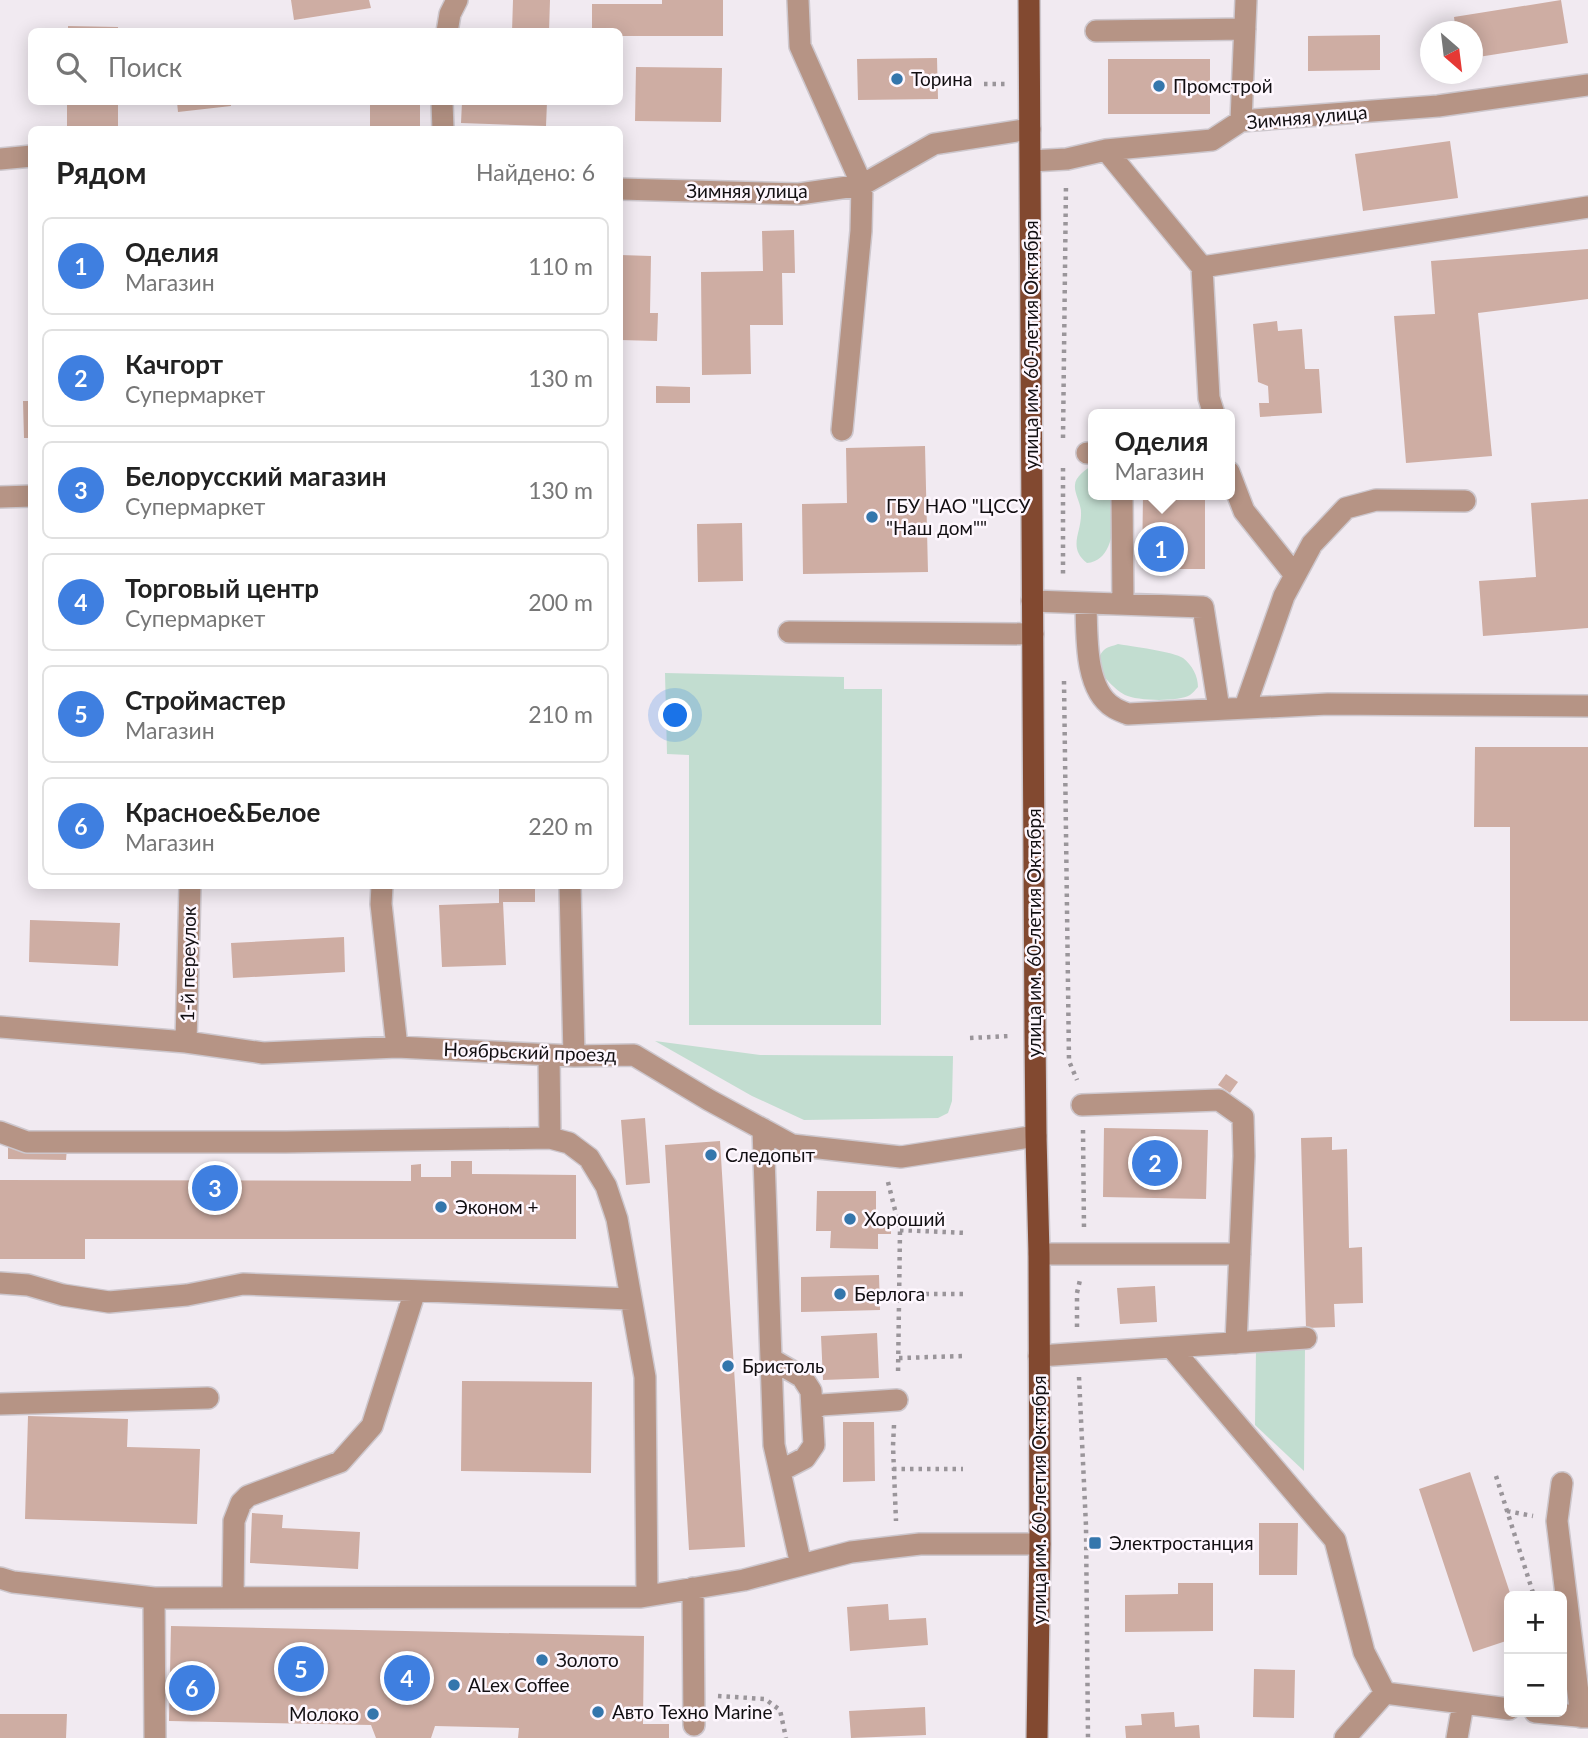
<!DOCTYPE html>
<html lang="ru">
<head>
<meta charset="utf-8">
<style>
  :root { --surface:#fff; --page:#f2f2f2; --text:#222; --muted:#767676; --line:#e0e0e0; --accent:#7c3aed }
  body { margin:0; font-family:Lato,sans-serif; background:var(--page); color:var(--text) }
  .controls { position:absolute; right:21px; bottom:21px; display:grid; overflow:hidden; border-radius:10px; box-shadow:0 4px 18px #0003 }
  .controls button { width:63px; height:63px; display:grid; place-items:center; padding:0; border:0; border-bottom:2px solid var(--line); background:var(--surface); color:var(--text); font:35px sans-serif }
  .compass { position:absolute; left:1420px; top:21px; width:63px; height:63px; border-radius:50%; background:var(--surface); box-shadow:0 4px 18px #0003; rotate:152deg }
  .you { position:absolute; left:676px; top:716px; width:24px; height:24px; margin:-18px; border:5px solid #fff; border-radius:50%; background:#1a73e8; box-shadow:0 0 0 10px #1a73e833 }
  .badge { display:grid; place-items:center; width:46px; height:46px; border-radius:50%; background:var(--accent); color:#fff; font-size:23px; font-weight:700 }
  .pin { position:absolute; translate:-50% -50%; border:4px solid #fff; box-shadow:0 2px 7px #0006 }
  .popup { position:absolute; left:1088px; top:409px; width:147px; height:91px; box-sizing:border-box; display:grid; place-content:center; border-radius:10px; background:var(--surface); filter:drop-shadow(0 2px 5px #0005); font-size:23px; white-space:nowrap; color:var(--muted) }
  .popup b { font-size:26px; color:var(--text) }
  .popup::after { content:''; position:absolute; left:50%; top:100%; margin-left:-14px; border:14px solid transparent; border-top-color:var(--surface) }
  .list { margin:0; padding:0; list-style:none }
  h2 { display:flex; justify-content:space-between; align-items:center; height:91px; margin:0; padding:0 28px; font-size:30px }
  h2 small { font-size:23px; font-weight:400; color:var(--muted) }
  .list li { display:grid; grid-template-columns:46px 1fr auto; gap:21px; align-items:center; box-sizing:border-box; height:98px; margin:0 14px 14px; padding:0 14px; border:2px solid var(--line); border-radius:10px }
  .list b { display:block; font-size:26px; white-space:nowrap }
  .list p { margin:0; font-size:23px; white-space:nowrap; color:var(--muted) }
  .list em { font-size:23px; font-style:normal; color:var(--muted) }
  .icon { flex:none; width:38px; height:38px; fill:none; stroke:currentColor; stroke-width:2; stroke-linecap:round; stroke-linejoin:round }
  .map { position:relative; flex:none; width:1588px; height:1738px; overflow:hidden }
  .search { position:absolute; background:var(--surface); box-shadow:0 4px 18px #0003; left:28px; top:28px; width:595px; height:77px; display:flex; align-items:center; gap:18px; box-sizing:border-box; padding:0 24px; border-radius:10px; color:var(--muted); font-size:26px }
  .panel { position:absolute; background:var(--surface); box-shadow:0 4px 18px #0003; left:28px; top:126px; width:595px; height:763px; border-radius:10px }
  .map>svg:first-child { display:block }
</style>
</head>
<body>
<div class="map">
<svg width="1588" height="1738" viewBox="0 0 1588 1738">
  <rect width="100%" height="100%" fill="#f1eaf1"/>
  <!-- green -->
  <path fill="#c2ddd0" d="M1093 465V495H1112C1115 517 1116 560 1087 563 1067 547 1082 533 1081 512 1081 503 1074 493 1075 485 1075 477 1086 469 1093 465Z
    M1118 644C1130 646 1175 652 1183 658 1192 665 1198 676 1198 687 1195 690 1193 693 1190 695 1178 702 1137 701 1125 695 1112 688 1089 665 1103 651 1106 647 1113 646 1118 644Z
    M665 673 844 677V689H882L881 1025H689V755L667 754Z
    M655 1041 760 1055 953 1056 952 1101 948 1113 938 1118 804 1120 752 1096Z
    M1305 1347 1304 1471 1255 1425 1256 1349Z"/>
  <!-- building -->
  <path fill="#ceada3" d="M291 0H369L371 8 294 20Z
    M513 0H550L549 32H512Z
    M662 0H723V36H620V32H592V4H662Z
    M1561 0 1568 43 1472 58V32H1456L1454 17Z
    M68 26 118 27V32H68Z
    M1380 35V70L1308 71V36Z
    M937 58 938 99 858 100 857 59Z
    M1108 59H1210V114H1108Z
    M636 67 722 68 721 122 635 121Z
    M67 102H118V126H67Z
    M177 102H231V106L178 112Z
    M370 102H420V130H370Z
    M462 102H547L546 126 461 123Z
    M1450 141 1458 198 1363 211 1355 154Z
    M794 230 795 273H782L783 325H750L751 374 702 375 701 272 763 271 762 231Z
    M1588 249V299L1478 313 1492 456 1406 463 1394 316 1435 314 1431 261Z
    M620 255 651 256 650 313H658L657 341 620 340Z
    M1277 321 1278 331 1302 329 1305 369H1319L1322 413 1260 417 1259 403H1269L1268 386 1258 382 1253 324Z
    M656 386 690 387V403H656Z
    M23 401H32V438H24Z
    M925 446 928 572 803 574 802 504 847 503 846 448Z
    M1143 495H1205V569H1142Z
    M1588 499V628L1483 636 1479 581 1536 577 1531 503Z
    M742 523 743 581 698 582 697 524Z
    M1475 747H1588V1021H1510V827H1474Z
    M499 886H535V902H503L506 965 442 967 439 905 499 903Z
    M30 920 120 923 118 966 29 962Z
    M344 937 345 972 233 978 231 943Z
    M1226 1074 1238 1082 1230 1093 1218 1085Z
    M645 1118 650 1183 626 1185 621 1120Z
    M1104 1128 1208 1130 1206 1199 1103 1197Z
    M1332 1137V1150L1347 1149 1349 1248 1362 1247 1363 1303 1334 1304 1335 1327 1306 1328 1301 1138Z
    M720 1141 745 1547 689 1550 665 1145Z
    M8 1148H67L66 1160 8 1159Z
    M451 1161H472V1174L576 1175V1239H85V1259H0V1180L411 1181V1165L421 1164V1177H451Z
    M817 1191H876V1223H891V1234H878V1249L830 1248 831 1231H816Z
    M879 1275 880 1310 801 1312V1277Z
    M1155 1286 1157 1322 1120 1324 1117 1288Z
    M877 1333 879 1378 823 1380 821 1336Z
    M462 1381 592 1382 591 1473 461 1471Z
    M28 1416 128 1419 127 1447 200 1449 197 1524 25 1519Z
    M843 1422H874L875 1481 843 1482Z
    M1470 1472 1511 1596H1509V1640L1473 1652 1419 1489Z
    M252 1513 283 1515 282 1528 360 1532 358 1569 250 1563Z
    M1259 1523H1298L1297 1575H1259Z
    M1178 1583H1213V1631L1125 1632V1595L1178 1594Z
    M888 1604 889 1620 926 1618 928 1645 850 1651 847 1607Z
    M171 1626 644 1636 643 1724H669V1738H518L519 1728 435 1726 431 1738H376L371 1725 169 1721Z
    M1254 1669 1295 1670 1294 1718 1253 1717Z
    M925 1707 926 1735 851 1738 849 1711Z
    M1174 1712 1175 1727 1199 1725 1200 1738H1126L1125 1726 1142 1725 1141 1714Z
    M0 1714H67L66 1738H0Z"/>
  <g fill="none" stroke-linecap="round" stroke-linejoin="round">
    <!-- minor casing -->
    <g stroke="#cdc7cd" stroke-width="24">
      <path id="minor" d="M798 0 800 46 862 185 861 231 842 430
        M1096 31 1245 29
        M447 32 450 14 457 0
        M442 102 443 130
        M1241 121 1246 0
        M1106 150 1202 267 1588 207
        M0 159 32 156
        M1031 161 1067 159 1106 150 1212 140 1241 121 1438 106 1588 85
        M620 189 799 194 862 185 934 144 1030 129
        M1202 267 1209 398 1214 414
        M1087 453H1093
        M1229 472 1244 511 1295 575
        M1122 495 1123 604
        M0 497 32 496
        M1032 601 1203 607 1219 709
        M1086 603C1087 633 1084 689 1113 707 1117 710 1123 712 1128 714L1328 704 1588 706
        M789 632 1033 634
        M1245 707 1284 596 1312 544 1346 508 1376 500 1465 501
        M382 886 381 904 397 1047
        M570 886 574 1056
        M0 1027 186 1042 263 1053 397 1047 574 1056 634 1055 709 1100 792 1145 901 1157 1036 1136
        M186 1042 190 886
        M549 1055 550 1138 569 1143 589 1158 606 1186 617 1219 645 1377 647 1596
        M1082 1105 1219 1100 1243 1117 1244 1156 1236 1343
        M763 1129 774 1445 801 1565
        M0 1132 27 1142H286L550 1138
        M1039 1254H1240
        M0 1283 28 1285 63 1295 109 1302 187 1295 243 1284 631 1299
        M1171 1347 1335 1540 1364 1652 1385 1693 1509 1709
        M1039 1356 1306 1338
        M771 1359 802 1377 811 1391 812 1410
        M0 1404 208 1398
        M780 1471 805 1458 814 1445 812 1410 821 1405 897 1400
        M1562 1483 1557 1521 1581 1717
        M0 1578 13 1582 154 1598 155 1738
        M693 1588 694 1725
        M154 1598 641 1597 744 1580 851 1552 920 1544H1040
        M233 1598 234 1521 241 1503 248 1496 340 1462 372 1426 415 1291
        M1535 1712 1588 1717
        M1345 1738 1385 1693
        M1457 1738 1463 1704"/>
    </g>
    <!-- major casing -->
    <g stroke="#cdc7cd" stroke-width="24">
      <path id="major" d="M1029 0 1035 1035 1036 1136 1039 1254 1040 1544 1037 1738"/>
    </g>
    <!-- path -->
    <path stroke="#9a959a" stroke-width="4.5" stroke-dasharray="3.5 5" stroke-linecap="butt" d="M984 84H1005
      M1063 438 1066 184
      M1063 468V578
      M1064 681 1069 1061 1077 1080
      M970 1038 1010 1036
      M1083 1130 1084 1229
      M888 1182 900 1230 898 1375
      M900 1230 967 1233
      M900 1294H966
      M1077 1327V1293L1080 1280
      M899 1358 965 1356
      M1079 1377 1086 1526 1088 1738
      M894 1425 893 1446 896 1521
      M893 1469H963
      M1496 1476 1534 1596
      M1507 1511 1533 1516
      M718 1696 765 1699 780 1710 786 1738"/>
    <!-- minor -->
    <use href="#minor" stroke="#b69485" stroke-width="21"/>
    <!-- major -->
    <use href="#major" stroke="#824930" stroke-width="21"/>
  </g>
  <!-- markers -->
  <g fill="#3476ac" stroke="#fef7fe" stroke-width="2.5">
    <circle cx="897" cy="79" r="7"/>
    <circle cx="1159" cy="86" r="7"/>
    <circle cx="872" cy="517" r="7"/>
    <circle cx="711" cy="1155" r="7"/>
    <circle cx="441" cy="1207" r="7"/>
    <circle cx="850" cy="1219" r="7"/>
    <circle cx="840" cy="1294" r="7"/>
    <circle cx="728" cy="1366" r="7"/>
    <rect x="1088" y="1536" width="14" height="14" rx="3.5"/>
    <circle cx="542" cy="1660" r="7"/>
    <circle cx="454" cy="1685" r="7"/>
    <circle cx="598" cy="1712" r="7"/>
    <circle cx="373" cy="1714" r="7"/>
  </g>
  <g text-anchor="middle" stroke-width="5" stroke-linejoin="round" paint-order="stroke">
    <!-- poi labels -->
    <g font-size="19" fill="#120f12" stroke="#fef7fe" text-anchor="start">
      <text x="911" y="86">Торина</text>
      <text x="1173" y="93">Промстрой</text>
      <text x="886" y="513">ГБУ НАО "ЦССУ<tspan x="886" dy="22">"Наш дом""</tspan></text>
      <text x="725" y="1162">Следопыт</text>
      <text x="455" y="1214">Эконом +</text>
      <text x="864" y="1226">Хороший</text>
      <text x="854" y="1301">Берлога</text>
      <text x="742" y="1373">Бристоль</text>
      <text x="1109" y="1550">Электростанция</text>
      <text x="556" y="1667">Золото</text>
      <text x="468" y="1692">ALex Coffee</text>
      <text x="612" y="1719">Авто Техно Marine</text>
      <text x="359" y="1721" text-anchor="end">Молоко</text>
    </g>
    <!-- street labels -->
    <g font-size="19" fill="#120f12" stroke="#fef7fe">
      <text transform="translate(1307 117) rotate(-5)" y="7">Зимняя улица</text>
      <text x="747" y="198">Зимняя улица</text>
      <text transform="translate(1031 345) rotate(-90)" y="7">улица им. 60-летия Октября</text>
      <text transform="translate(1034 933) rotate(-90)" y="7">улица им. 60-летия Октября</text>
      <text transform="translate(188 964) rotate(-89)" y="7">1-й переулок</text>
      <text transform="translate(530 1052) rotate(2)" y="7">Ноябрьский проезд</text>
      <text transform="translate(1039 1500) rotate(-90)" y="7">улица им. 60-летия Октября</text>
    </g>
  </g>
</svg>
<div class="controls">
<button>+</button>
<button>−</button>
</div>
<svg class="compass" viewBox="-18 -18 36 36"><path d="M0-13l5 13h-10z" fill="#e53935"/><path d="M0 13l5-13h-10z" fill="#767676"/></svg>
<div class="you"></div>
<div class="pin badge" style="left:1161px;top:549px;background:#3f7fe0">1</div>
<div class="popup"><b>Оделия</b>Магазин</div>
<div class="pin badge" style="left:1155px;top:1163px;background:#3f7fe0">2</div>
<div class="pin badge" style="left:215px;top:1188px;background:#3f7fe0">3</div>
<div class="pin badge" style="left:407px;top:1678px;background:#3f7fe0">4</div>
<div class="pin badge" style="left:301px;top:1669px;background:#3f7fe0">5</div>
<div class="pin badge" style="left:192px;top:1688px;background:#3f7fe0">6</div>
<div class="search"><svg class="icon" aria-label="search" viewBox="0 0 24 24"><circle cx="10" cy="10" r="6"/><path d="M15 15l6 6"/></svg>Поиск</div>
<section class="panel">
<h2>Рядом<small>Найдено: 6</small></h2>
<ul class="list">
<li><span class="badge" style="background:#3f7fe0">1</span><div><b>Оделия</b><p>Магазин</p></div><em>110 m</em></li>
<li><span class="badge" style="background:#3f7fe0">2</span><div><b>Качгорт</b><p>Супермаркет</p></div><em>130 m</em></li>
<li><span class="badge" style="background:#3f7fe0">3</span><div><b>Белорусский магазин</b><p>Супермаркет</p></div><em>130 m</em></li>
<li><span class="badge" style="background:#3f7fe0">4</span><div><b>Торговый центр</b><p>Супермаркет</p></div><em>200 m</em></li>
<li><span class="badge" style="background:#3f7fe0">5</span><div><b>Строймастер</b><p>Магазин</p></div><em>210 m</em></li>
<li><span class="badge" style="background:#3f7fe0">6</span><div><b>Красное&amp;Белое</b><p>Магазин</p></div><em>220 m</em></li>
</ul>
</section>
</div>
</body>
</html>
